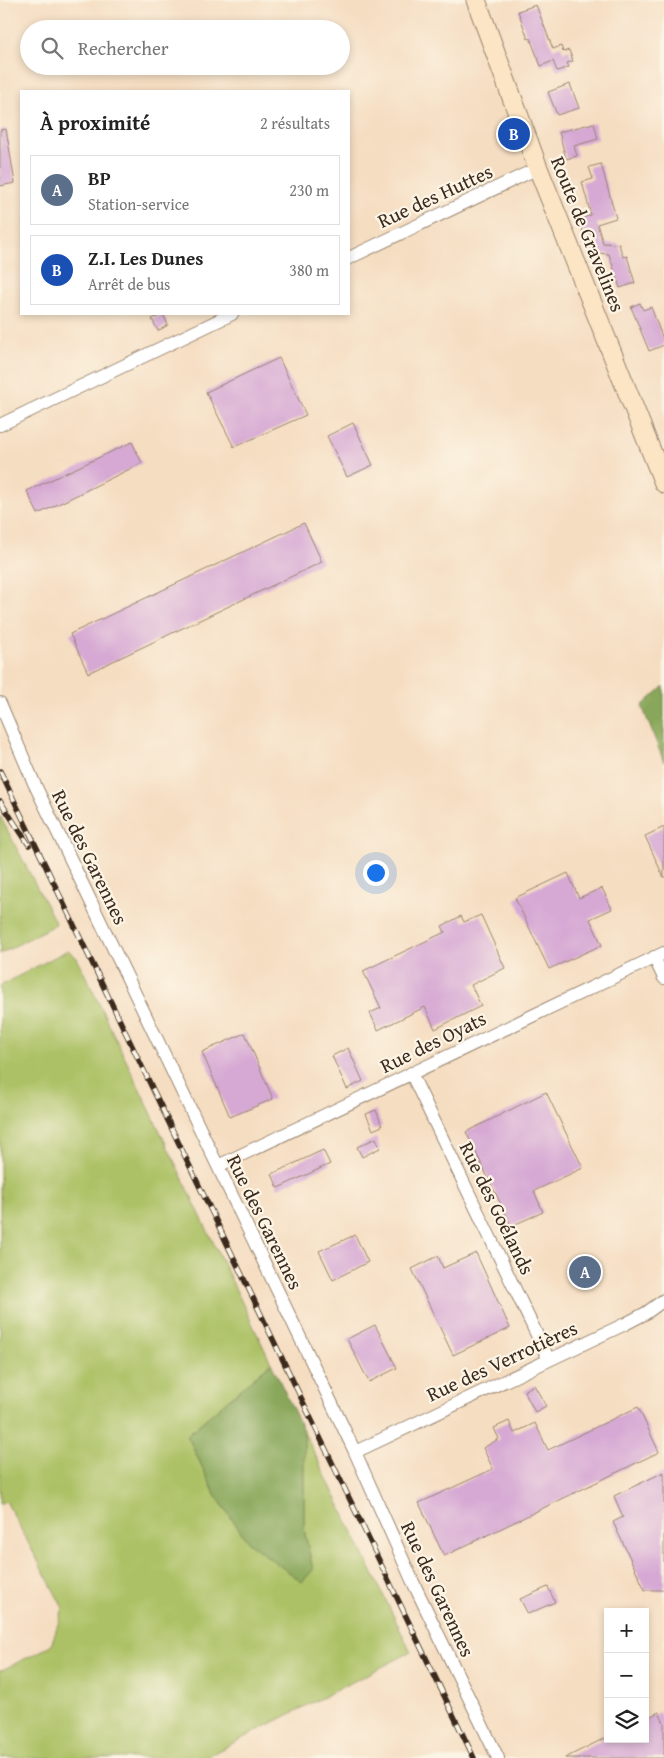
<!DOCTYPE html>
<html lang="fr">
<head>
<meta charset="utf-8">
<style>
  :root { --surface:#fff; --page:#f6f6f6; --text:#222; --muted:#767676; --line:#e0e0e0; --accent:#c8321e }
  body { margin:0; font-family:"Gentium Book Plus",serif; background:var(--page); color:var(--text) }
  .controls { position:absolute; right:15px; bottom:15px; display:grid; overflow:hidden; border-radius:0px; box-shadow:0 2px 8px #0003 }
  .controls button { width:45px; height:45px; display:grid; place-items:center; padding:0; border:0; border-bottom:1px solid var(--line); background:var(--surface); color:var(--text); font:25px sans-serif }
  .you { position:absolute; left:375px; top:872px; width:18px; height:18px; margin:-12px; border:4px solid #fff; border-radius:50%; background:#1a73e8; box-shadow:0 0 0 8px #1a73e833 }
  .badge { display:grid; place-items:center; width:32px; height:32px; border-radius:50%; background:var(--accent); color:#fff; font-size:16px; font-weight:700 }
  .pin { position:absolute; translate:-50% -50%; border:2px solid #fff; box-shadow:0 1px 5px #0006 }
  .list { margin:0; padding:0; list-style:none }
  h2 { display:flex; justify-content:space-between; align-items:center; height:65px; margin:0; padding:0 20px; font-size:21px }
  h2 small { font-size:16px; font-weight:400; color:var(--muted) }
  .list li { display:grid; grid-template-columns:32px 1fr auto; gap:15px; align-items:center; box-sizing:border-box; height:70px; margin:0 10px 10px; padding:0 10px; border:1px solid var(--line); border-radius:0px }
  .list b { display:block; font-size:19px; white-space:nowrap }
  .list p { margin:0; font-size:16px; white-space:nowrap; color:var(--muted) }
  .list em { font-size:16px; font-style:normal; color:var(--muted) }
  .icon { flex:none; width:28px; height:28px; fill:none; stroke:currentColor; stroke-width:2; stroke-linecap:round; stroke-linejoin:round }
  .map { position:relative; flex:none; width:664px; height:1758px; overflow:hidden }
  .search { position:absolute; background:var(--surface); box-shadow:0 2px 8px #0003; left:20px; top:20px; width:330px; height:55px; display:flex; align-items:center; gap:12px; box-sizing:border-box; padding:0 18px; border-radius:28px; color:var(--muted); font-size:19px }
  .panel { position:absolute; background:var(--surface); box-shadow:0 2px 8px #0003; left:20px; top:90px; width:330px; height:225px; border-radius:0px }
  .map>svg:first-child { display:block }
</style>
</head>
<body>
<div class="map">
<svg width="664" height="1758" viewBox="0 0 664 1758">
  <rect width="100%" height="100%" fill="#fcf5e5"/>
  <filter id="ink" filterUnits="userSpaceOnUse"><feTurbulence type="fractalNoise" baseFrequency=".02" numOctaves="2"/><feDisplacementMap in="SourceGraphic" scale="10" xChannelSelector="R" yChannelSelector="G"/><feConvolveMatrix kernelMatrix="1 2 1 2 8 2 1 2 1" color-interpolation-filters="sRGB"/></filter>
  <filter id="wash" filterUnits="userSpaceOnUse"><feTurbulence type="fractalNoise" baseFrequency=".0096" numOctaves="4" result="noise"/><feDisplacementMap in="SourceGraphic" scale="20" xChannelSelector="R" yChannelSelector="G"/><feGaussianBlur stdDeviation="1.12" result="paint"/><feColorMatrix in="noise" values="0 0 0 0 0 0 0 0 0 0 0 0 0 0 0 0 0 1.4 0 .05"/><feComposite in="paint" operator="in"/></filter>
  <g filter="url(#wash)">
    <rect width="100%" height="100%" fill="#f5ddc1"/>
    <!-- green -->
    <path fill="#acc165" stroke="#747642" d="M0 816 56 924 0 954Z
      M68 950 77 958 271 1363 187 1435 215 1494 248 1542 313 1570 304 1529V1432L411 1652 204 1758H0V1671L51 1646 63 1608 6 1501 0 1504V986Z"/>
    <!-- forest -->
    <path fill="#89a75a" stroke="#62683c" d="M664 686V762L642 706Z
      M271 1363 304 1432V1529L313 1570 302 1582 248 1542 215 1494 187 1435Z"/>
    <g id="blocks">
      <!-- building -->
      <path fill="#d6a8d4" d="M536 5 553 49 561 46 563 52 569 50 573 61 567 63 569 67 557 71 553 61 541 66 530 38 528 39 518 11Z
        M570 84 579 108 557 115 548 92Z
        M594 123 598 139 574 146 577 156 566 159 559 132Z
        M6 129 15 183 0 186V130Z
        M601 164 616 218 597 224 603 243 619 244 623 257 627 256 635 283 620 288 609 254 595 253 593 247 588 248 579 219 591 215 582 182 593 179 589 167Z
        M640 303 643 310 651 307 664 342V345L649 351 631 307Z
        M163 314 168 325 158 331 152 319Z
        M279 358 306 415 234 447 206 392Z
        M353 423 373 465 347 477 327 436Z
        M132 442 142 463 38 514 27 491Z
        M304 523 322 562 88 673 70 634Z
        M664 827V878L645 836Z
        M568 873 579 898 602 888 612 909 590 919 602 945 549 969 515 898Z
        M481 915 505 968 471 985 481 1006 435 1029 425 1007 378 1030 370 1013 381 1008 363 971 445 932 442 926 461 916 464 922Z
        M245 1033 273 1099 230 1117 202 1052Z
        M348 1048 363 1081 347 1089 332 1056Z
        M546 1092 583 1168 534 1191 543 1212 511 1226 507 1217 466 1132Z
        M376 1110 382 1126 373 1130 366 1114Z
        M376 1138 380 1148 362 1157 357 1147Z
        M323 1150 330 1164 278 1188 272 1174Z
        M355 1235 368 1262 333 1280 319 1251Z
        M476 1253 510 1328 453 1355 412 1269 438 1256 443 1268Z
        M375 1325 397 1368 369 1382 347 1339Z
        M534 1385 546 1406 535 1412 524 1391Z
        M638 1407 659 1452 444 1556 419 1503 493 1469 483 1448 499 1439 494 1428 509 1421 514 1433 535 1423 548 1450Z
        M664 1472V1590H645L613 1522 623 1517 614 1496Z
        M548 1587 555 1602 528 1614 520 1599Z
        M659 1712 664 1723V1758H565L603 1739H645V1719Z"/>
    </g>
  </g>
  <g filter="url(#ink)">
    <use href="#blocks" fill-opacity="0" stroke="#988470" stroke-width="1"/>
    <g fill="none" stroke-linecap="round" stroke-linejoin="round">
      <!-- minor casing -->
      <g stroke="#988470" stroke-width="14">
        <path id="minor" d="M349 258 538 168
          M0 425 232 314
          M0 703 34 783 355 1452 412 1580 498 1758
          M654 957 664 978
          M411 1073 549 1360
          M218 1166 664 953
          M355 1452 625 1324 646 1313 664 1300"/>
      </g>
      <!-- secondary casing -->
      <g stroke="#988470" stroke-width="21">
        <path id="secondary" d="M476 0 538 168 664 483"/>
      </g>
      <!-- minor -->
      <use href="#minor" stroke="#fff" stroke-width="12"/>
      <!-- secondary -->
      <use href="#secondary" stroke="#fce5c4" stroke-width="19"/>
      <!-- rail casing -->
      <g stroke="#3b2a1e" stroke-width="5.5">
        <path id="rail" d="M0 771 474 1758
          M0 801 29 845"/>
      </g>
      <!-- rail -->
      <use href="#rail" stroke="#fcf5e5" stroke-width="4" stroke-dasharray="11" stroke-linecap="butt"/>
    </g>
  </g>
  <g text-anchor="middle" stroke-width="4.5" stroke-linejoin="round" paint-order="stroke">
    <!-- street labels -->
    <g font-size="20" fill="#3b2a1e" stroke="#fcf5e5">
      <text transform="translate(435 196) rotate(-25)" y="7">Rue des Huttes</text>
      <text transform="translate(588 234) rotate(68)" y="7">Route de Gravelines</text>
      <text transform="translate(90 857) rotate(64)" y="7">Rue des Garennes</text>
      <text transform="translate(433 1042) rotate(-26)" y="7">Rue des Oyats</text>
      <text transform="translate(497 1208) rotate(64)" y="7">Rue des Goélands</text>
      <text transform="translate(265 1222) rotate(64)" y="7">Rue des Garennes</text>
      <text transform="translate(502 1361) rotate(-25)" y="7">Rue des Verrotières</text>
      <text transform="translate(438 1589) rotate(65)" y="7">Rue des Garennes</text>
    </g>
  </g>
</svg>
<div class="controls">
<button>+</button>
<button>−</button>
<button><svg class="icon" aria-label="layers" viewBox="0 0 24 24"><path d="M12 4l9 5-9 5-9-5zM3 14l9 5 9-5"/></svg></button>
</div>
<div class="you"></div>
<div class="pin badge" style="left:585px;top:1272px;background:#5c6f8a">A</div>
<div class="pin badge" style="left:514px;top:134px;background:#1a4fb4">B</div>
<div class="search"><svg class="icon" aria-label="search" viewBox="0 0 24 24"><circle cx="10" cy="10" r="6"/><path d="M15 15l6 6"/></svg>Rechercher</div>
<section class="panel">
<h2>À proximité<small>2 résultats</small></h2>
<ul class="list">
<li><span class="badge" style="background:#5c6f8a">A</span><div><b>BP</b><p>Station-service</p></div><em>230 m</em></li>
<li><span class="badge" style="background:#1a4fb4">B</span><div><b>Z.I. Les Dunes</b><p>Arrêt de bus</p></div><em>380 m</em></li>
</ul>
</section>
</div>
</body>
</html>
